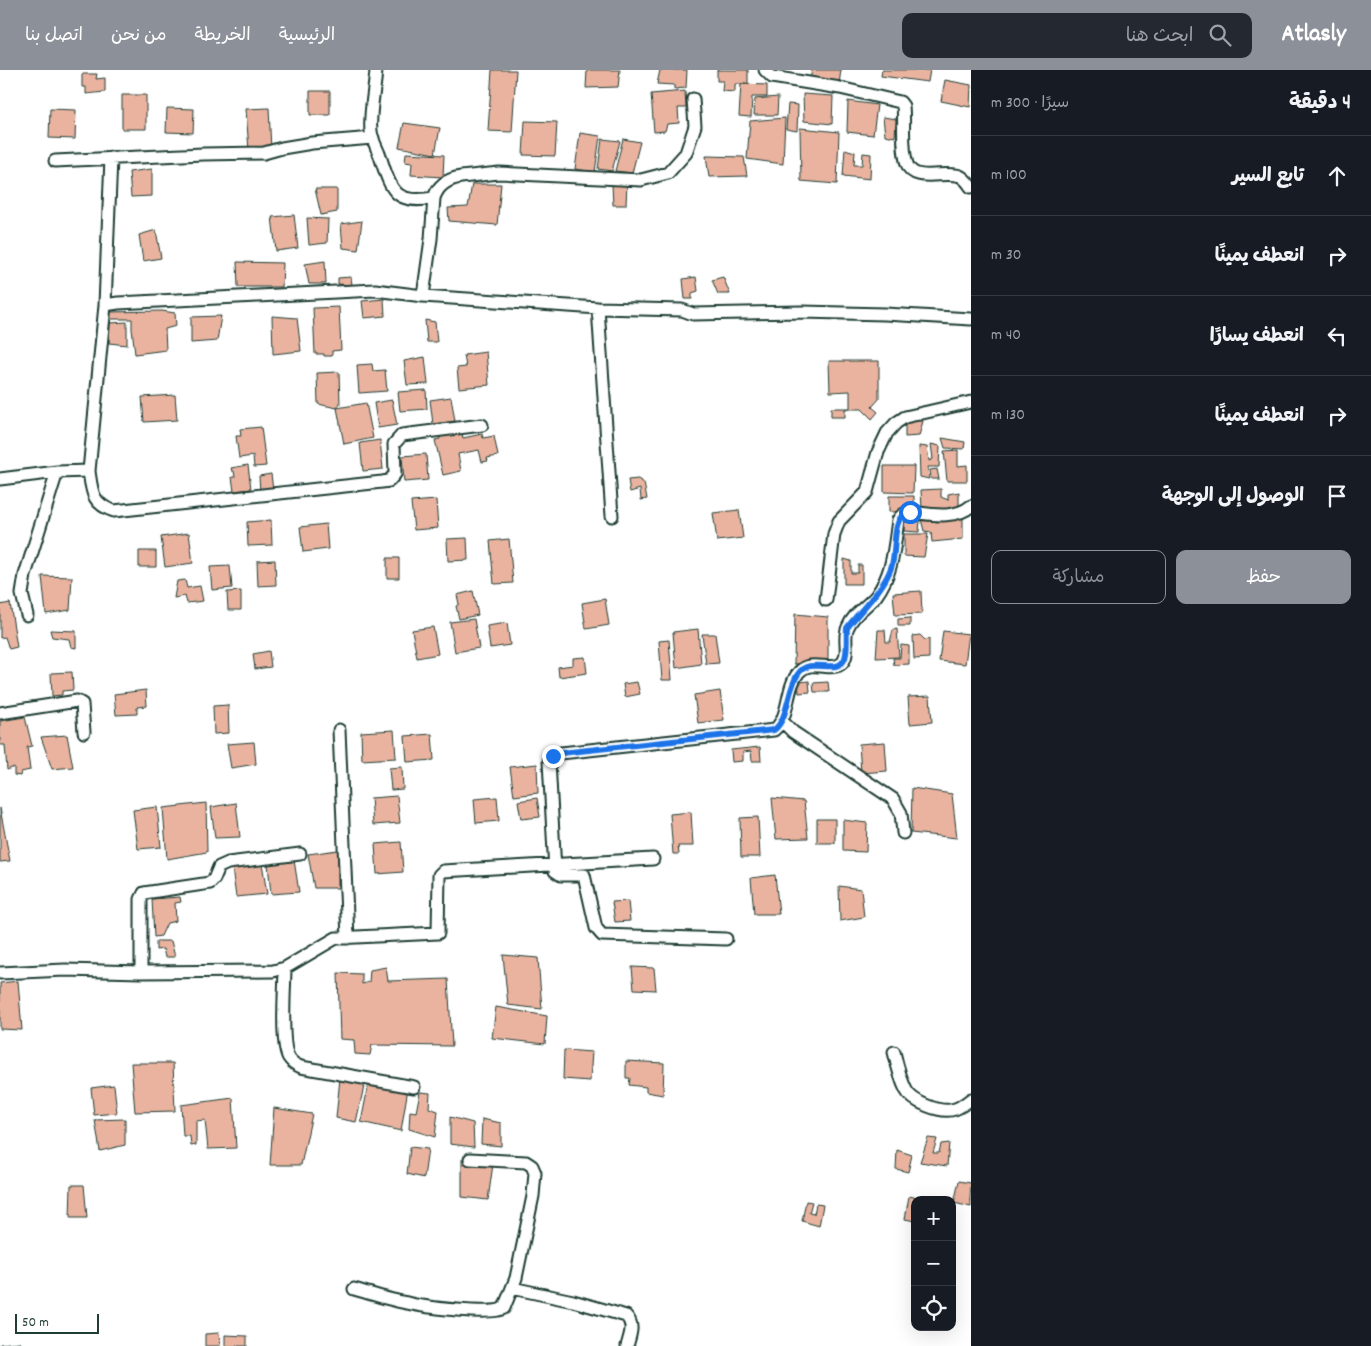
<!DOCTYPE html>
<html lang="ar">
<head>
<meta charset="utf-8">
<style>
  :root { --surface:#171b24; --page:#242831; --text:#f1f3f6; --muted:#9ea1a6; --line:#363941; --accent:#8c9099 }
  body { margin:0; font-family:Dekko,"Playpen Sans Arabic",sans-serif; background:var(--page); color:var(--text); direction:rtl }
  .controls { position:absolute; right:15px; bottom:15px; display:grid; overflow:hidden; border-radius:10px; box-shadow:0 5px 20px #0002 }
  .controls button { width:45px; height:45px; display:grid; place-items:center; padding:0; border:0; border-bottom:1px solid var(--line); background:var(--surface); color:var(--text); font:25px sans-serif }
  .scale { position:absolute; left:15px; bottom:12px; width:84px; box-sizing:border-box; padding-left:5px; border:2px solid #1f3d34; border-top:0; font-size:14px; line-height:18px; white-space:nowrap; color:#1f3d34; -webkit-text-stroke:4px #fff; paint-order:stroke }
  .stop { position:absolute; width:15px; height:15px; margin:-11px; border:4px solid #1a73e8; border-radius:50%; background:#fff }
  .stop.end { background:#1a73e8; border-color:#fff; box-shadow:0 1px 5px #0008 }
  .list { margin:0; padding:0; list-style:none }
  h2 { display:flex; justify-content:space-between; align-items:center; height:65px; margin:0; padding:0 20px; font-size:21px }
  h2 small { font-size:16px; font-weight:400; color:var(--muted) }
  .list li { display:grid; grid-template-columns:32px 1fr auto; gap:15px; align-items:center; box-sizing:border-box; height:80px; padding:0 20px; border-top:1px solid var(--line) }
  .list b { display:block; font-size:19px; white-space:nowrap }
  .list em { font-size:16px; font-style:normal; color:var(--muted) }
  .actions { display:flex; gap:10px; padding:15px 20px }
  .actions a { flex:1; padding:11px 0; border:1px solid var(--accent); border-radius:10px; text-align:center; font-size:18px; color:var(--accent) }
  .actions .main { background:var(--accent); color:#fff }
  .icon { flex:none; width:28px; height:28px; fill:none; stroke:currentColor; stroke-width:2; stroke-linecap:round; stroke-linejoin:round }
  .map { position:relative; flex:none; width:971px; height:1276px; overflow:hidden; direction:ltr }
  header { display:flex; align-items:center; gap:30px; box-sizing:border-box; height:70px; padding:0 25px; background:var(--accent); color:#fff }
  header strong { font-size:24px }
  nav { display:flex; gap:28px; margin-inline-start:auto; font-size:18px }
  .search { width:350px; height:45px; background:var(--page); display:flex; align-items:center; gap:12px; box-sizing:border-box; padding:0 18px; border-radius:10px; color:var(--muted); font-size:19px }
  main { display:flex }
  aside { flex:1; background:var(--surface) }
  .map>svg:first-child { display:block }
</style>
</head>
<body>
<header>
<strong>Atlasly</strong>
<div class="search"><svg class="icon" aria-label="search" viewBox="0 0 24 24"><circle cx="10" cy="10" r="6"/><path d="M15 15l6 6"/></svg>ابحث هنا</div>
<nav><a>الرئيسية</a><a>الخريطة</a><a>من نحن</a><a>اتصل بنا</a></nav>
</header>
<main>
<aside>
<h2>4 دقيقة<small>سيرًا · 300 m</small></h2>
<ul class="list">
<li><svg class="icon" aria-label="ahead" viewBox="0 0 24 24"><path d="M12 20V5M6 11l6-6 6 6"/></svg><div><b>تابع السير</b></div><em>100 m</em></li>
<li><svg class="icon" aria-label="right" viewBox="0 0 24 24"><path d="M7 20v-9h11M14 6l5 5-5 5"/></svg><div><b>انعطف يمينًا</b></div><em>30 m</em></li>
<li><svg class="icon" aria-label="left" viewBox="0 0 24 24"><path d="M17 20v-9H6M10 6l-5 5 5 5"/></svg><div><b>انعطف يسارًا</b></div><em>40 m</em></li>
<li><svg class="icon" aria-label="right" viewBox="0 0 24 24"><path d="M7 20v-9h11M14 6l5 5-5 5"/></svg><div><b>انعطف يمينًا</b></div><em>130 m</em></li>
<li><svg class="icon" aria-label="arrive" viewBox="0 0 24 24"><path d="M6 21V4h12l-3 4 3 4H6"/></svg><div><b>الوصول إلى الوجهة</b></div></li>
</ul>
<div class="actions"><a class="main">حفظ</a><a>مشاركة</a></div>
</aside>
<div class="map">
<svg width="971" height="1276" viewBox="0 0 971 1276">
  <rect width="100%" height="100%" fill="#fff"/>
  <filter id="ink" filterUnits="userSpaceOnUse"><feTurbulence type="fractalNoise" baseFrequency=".02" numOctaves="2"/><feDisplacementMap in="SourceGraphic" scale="10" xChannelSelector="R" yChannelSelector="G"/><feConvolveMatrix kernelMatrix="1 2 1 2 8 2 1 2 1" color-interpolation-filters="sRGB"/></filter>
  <g filter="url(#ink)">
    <!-- building -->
    <path fill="#eab39f" stroke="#1f3d34" d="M492 0H516L512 62 488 61Z
      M587 0H620L618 17 586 18Z
      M660 0H687L686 18 674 19V15L657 14Z
      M717 0H748V14H735V22L722 21 723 11H717Z
      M812 0H841L839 14 810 9Z
      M882 0H930L928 12 881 6Z
      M82 4H97L96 9 105 8V22L86 24V17H82Z
      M945 10 971 15 970 37 941 31Z
      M741 14 767 15V27H752L751 47 739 46Z
      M310 21H330V45H310Z
      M685 21 686 38H678L679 53 667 54 665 61 654 62 651 24Z
      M803 24 833 26 832 54 804 51Z
      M122 25H146V59H122Z
      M778 27 777 45H754L755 29Z
      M848 31 877 35 873 65 847 62Z
      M788 34 798 35 797 61 786 59Z
      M167 38 194 39 193 63 166 62Z
      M269 38 271 80 249 81 246 39Z
      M50 39 76 40 75 69 49 68Z
      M883 47 896 49 895 67 885 65Z
      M785 48 783 94 747 89 750 51Z
      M525 51 557 52 555 86 523 85Z
      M404 53 440 58 435 84 399 77Z
      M800 58 839 62 837 114 801 111Z
      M580 63 600 66 595 102 575 99Z
      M602 69 620 71 612 101 598 99Z
      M623 69 640 72 632 103 615 101Z
      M845 79 855 82 854 95H862L863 83 871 84 870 109 843 106Z
      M406 83 444 85 443 107 411 105 412 93 405 92Z
      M706 86 744 87 747 106 709 107Z
      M152 99V126L131 127 129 102Z
      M627 113 626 135H613L612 115Z
      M472 114H501L497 155 449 151 448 138 468 137Z
      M315 119H337V142L321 145Z
      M294 145 298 178 276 181 272 147Z
      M307 148 328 149 327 173 309 175Z
      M362 151 358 180 343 178 341 154Z
      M156 160 161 188 143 191 139 165Z
      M325 191 326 214H309L305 194Z
      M237 192 283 193 282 217H238Z
      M351 207 352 215 338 214V208Z
      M696 207 698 221 692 223V229H685L683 209Z
      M723 207 730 224H718L712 210Z
      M384 229 385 246 364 248 362 231Z
      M339 237 341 280 332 281V286H324V284H315L313 238Z
      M162 241 175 243 176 256 165 259 166 280 135 284 132 259V249H109L108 242Z
      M221 246 217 271 191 273V247Z
      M272 246 297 248 301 281 273 284Z
      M425 250 435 252 437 272H427Z
      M127 252V275L109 273 110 253Z
      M486 282 489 315 459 318 457 298 466 297 464 285Z
      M425 287 428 314 407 315 404 291Z
      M829 291H879V329L872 337 878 342 872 349 862 339H845V347H831V338H850V321L830 322Z
      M372 294 373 301 385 300 387 321 359 323 357 295Z
      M339 302 340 334 337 338 318 334 317 303Z
      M426 320 427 339 400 341 398 322Z
      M175 325 177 350 144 352 142 327Z
      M451 327 455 351 433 354 430 330Z
      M392 330 397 355 378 358 374 333Z
      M366 333 373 368 344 374 337 338Z
      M905 351H923L919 366 905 367Z
      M261 357 266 396 254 397 253 386 239 388 236 366H241L240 359Z
      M461 360 463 368 482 364 483 368 494 366 498 386 487 388 488 391 482 392 479 380 458 384 461 401 443 405 435 370 440 369 439 365Z
      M942 368 965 372 964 379 945 378Z
      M380 370 383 399 363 401 360 373Z
      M931 374 940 376 939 397H928L929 409 920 407 919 376 927 377 929 391 933 389Z
      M958 380V396L967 395V411H947L944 381Z
      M426 384 428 410 404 412 402 386Z
      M248 395 251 419 234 421 232 407H235L234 401H232L231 398Z
      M884 396H914L913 423 884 422Z
      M937 399 939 409H931L930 400Z
      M271 404 273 420 260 422 259 406Z
      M638 409 644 413 647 429 641 430 640 419 630 422 628 410Z
      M941 419V427L948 430V424L959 422V440H922L921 420Z
      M889 426H914V442H889Z
      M436 430 438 458 414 460 411 432Z
      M739 440 743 468 717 471 713 443Z
      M963 445V469L932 472 931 462 924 461 921 449Z
      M904 449H920L919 462 904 461Z
      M271 450 272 475 248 476 247 452Z
      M326 454 328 479 303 482 300 457Z
      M189 463 193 493 165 497 161 467Z
      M904 464H928L924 487 904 486Z
      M467 468 468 490 448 491 447 469Z
      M509 469 513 513 494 514 490 471Z
      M139 481H156V497H139Z
      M387 488H399V508H387Z
      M844 489 851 491V503H858V495H862V514H844Z
      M275 490 276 515 258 516 257 491Z
      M230 496 232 518 212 520 210 497Z
      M42 506 72 507 70 540 46 544Z
      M185 510 187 518 200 516 203 531 187 533 185 526 174 528 177 511Z
      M241 521V540H228L227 522Z
      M473 521 478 545 459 549 456 536 459 534 457 525Z
      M921 521 922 544 895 545 893 523Z
      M605 529 609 555 586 559 582 533Z
      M10 533 17 577 9 579 5 567 0 568V535Z
      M795 544 828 547V592L794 594Z
      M910 548V556H898V549Z
      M474 549 479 578 455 582 450 552Z
      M507 553 510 575 490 578 487 556Z
      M433 557 438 584 417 588 412 560Z
      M698 559 701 594 676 598 673 562Z
      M897 559 899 587 876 588 878 560H885L886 572H890L893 560Z
      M50 560 76 561V578L71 577 69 569 52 567Z
      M943 561 969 564 965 594 939 591Z
      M702 564H715L719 593 706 594Z
      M920 565 925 570 929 569V588L914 589 913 566Z
      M669 570 672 610H662L659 571Z
      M901 575 909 576V594L894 595 893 588H900Z
      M269 581 271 597 255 599 253 584Z
      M585 587 587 603 559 607 558 597 573 595V588Z
      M72 602 73 620 62 621V625L52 626 51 603Z
      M809 611 810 622 799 623 798 612Z
      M637 612 640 624 625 627 623 614Z
      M828 612 829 622H814L813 613Z
      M146 620 147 636 137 637V644L116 645 114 624Z
      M720 621 724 650 698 653 694 625Z
      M930 626 932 652 910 654 908 627Z
      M228 635 229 663 214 664 213 636Z
      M25 647 32 676 27 677 30 700 21 702 20 706 14 705V697L7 700 5 675H0V651Z
      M394 660 396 688 362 690 361 662Z
      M432 664 434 690 407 692 405 666Z
      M67 665 73 697 52 699 41 667Z
      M254 672 256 694 231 698 227 674Z
      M885 672 887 701 861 703 859 674Z
      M760 677 761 691H752L751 681 743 682V691L732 692 731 680Z
      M537 694 538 723 514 726 510 697Z
      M402 697 403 719 391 720 389 698Z
      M912 718 952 724 957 768 911 763Z
      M397 726 400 753 373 755 371 728Z
      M497 727 499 751 476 753 474 729Z
      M537 728 540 747 521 749 518 731Z
      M772 728 804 731 808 768 776 769Z
      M206 733 207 782 167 789 163 738Z
      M236 733 240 767 215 768 211 737Z
      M157 737 161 777 138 779 133 740Z
      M0 738 10 791 0 792Z
      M691 742 693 776H678L679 784H673L670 744Z
      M758 747 760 787H741L740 748Z
      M817 749H835V773H817Z
      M843 750 867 753 866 782 843 781Z
      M401 772 403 802 377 804 375 774Z
      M338 780V818H314L308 784Z
      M294 790 299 822 271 824 268 794Z
      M262 793 267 824 236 827 232 798Z
      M775 805 779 844H754L751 808Z
      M839 816 861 819 864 847 840 851Z
      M180 827 181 832 175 833 176 851 167 853 161 866 154 867 152 829Z
      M628 831 630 851 615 852 612 832Z
      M156 871H171L175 887H165L163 879 156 880Z
      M503 885 538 888 542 939 508 935Z
      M386 897 388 911 448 909 452 976 372 975 370 985 355 984 354 970 340 969 338 903 362 904V914L369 912 370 900Z
      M632 897 654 898 656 920 634 919Z
      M18 911 22 960 0 959V913Z
      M496 937 547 946 545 974 492 968Z
      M564 980 592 982 590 1011 563 1009Z
      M626 991 664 993 663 1025 646 1022V1017L629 1015 630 1008H626Z
      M131 993H173L175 1041 135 1042Z
      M340 1008 365 1012 356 1052 336 1048Z
      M369 1012 408 1018 401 1061 361 1052Z
      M114 1015 117 1043 94 1045 91 1018Z
      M420 1022 430 1023 429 1038 438 1041 435 1067 409 1059 410 1041 416 1042Z
      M233 1028 236 1078 208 1079 205 1050 196 1051V1075L191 1076 190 1066H183L181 1035Z
      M274 1038 312 1044 301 1095H270Z
      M450 1047 473 1053 474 1077 450 1074Z
      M125 1049V1075L100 1081 95 1050Z
      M482 1049 501 1053V1076L481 1074Z
      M928 1068 937 1069 933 1083H939L941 1074 949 1073 947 1096 920 1092Z
      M410 1077 428 1079 424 1108 407 1104Z
      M897 1080 912 1085 908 1102 896 1099Z
      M462 1089 493 1094 488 1130 462 1127Z
      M959 1111 971 1113 970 1130H971V1137L954 1133Z
      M71 1115H84L87 1148H70Z
      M909 1126 927 1130H915V1151L905 1149Z
      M806 1131 812 1132 809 1143 814 1144 816 1134 823 1135 819 1156 802 1151Z
      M219 1263 220 1276H205V1264Z
      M225 1265 247 1266V1276H225Z
      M20 1272 21 1276H0V1274Z"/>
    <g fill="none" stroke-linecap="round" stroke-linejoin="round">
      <!-- minor casing -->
      <g stroke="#1f3d34" stroke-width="15">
        <path id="minor" d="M376 0C375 19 369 43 371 61 372 70 377 78 380 86 391 120 394 135 434 128L431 169 423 226
          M765 0 772 7 840 18 900 32 903 36C905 54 901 76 907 94 914 114 945 100 960 106 965 108 968 113 971 117
          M55 91 203 84 264 83 282 78 312 73 373 68
          M434 128C438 115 448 109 461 107L499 103 641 110 668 103 686 83 695 56 693 29
          M105 235 111 88
          M598 238 612 446
          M89 401C92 422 92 434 114 441L382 412 389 411 395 404 394 374 402 365 482 355
          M0 409 57 402 89 401 105 235 118 233 375 220 423 226 598 238 682 240 693 244 802 242 885 244 971 249
          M826 530 834 464 839 451 867 422 878 382 887 363 896 353 905 347 971 332
          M27 545 22 524 25 505 57 402
          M0 643 77 631 82 634 84 662
          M782 651 793 662 893 729 901 743 903 763
          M339 660 348 868
          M726 869 602 865 596 858 584 805H561L555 801 549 691 553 686 561 683 774 660C791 646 785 618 799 602 811 588 832 603 842 593 851 584 842 568 848 557 853 544 867 536 876 526 893 503 894 478 898 450 901 445 904 443 910 442 929 444 955 450 971 436
          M285 898C285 916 280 975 289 988 292 993 296 995 301 997L414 1017
          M141 902V829L144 823 210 813 214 809 219 797 228 793 300 784
          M0 903 65 900 141 902 273 901 285 898 336 868 438 863 439 805 443 801 653 789
          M894 982C897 995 900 1008 906 1020 912 1032 941 1044 955 1039 961 1037 966 1033 971 1029
          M512 1218 573 1231 626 1246C635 1255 630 1265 627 1276
          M354 1219C372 1224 390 1230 407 1233 423 1237 493 1246 504 1238L516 1208 533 1126 535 1103 532 1096 526 1092 470 1089"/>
      </g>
      <!-- minor -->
      <use href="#minor" stroke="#fff" stroke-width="11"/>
    </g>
  </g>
  <g fill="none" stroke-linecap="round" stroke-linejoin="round" filter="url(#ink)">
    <!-- route -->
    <path stroke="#1a73e8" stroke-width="6" d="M553 686 561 683 774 660C789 648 787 620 798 604 810 585 838 607 845 588 848 579 846 567 847 558 862 537 882 522 891 498 897 483 891 453 905 443L910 442"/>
  </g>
</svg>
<div class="controls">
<button>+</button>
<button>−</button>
<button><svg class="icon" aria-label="locate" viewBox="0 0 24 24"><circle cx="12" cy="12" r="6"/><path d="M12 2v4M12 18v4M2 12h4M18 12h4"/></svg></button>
</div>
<div class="scale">50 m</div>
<div class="stop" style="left:910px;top:442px"></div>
<div class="stop end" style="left:553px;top:686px"></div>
</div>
</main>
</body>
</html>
